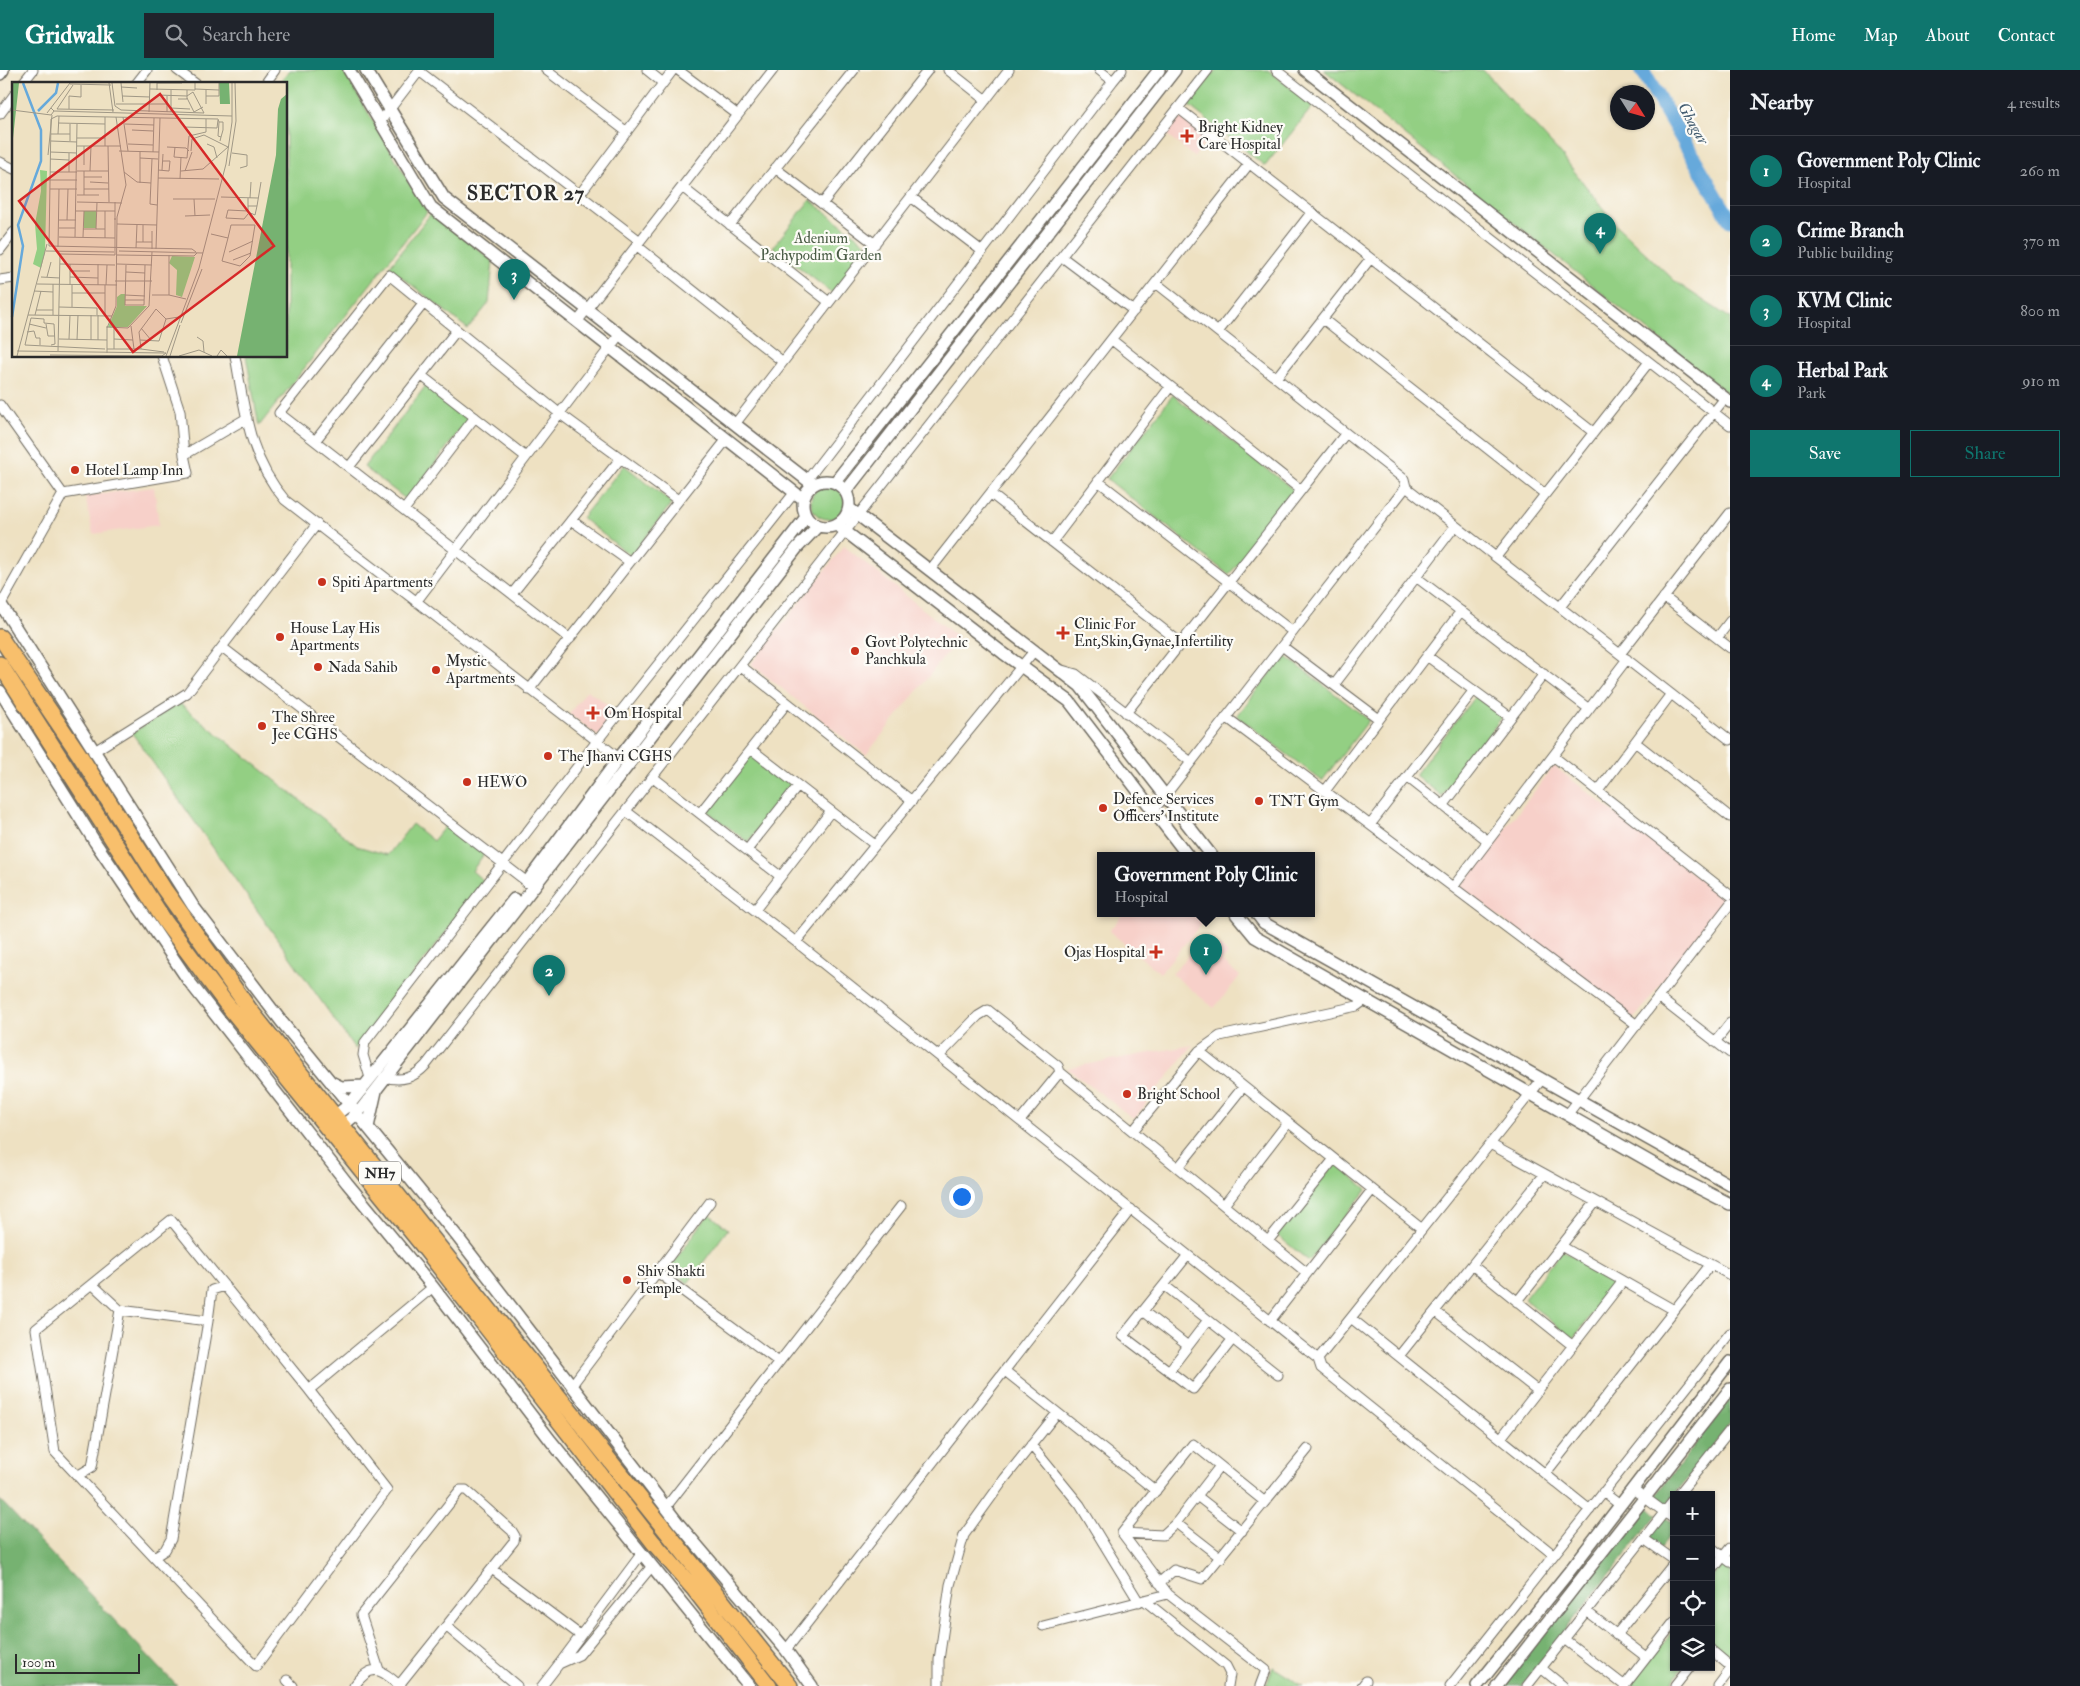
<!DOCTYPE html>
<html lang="en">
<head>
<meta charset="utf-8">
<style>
  :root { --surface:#171b24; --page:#20242c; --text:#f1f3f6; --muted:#9ea1a6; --line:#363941; --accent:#0f766e }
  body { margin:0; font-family:"IM FELL Double Pica",serif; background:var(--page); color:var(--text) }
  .controls { position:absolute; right:15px; bottom:15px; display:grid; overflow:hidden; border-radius:0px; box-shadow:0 1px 4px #0004 }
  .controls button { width:45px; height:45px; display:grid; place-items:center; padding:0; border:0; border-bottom:1px solid var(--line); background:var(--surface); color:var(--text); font:25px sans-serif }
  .compass { position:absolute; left:1610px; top:15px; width:45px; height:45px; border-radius:50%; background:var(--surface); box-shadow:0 1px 4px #0004; rotate:127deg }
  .scale { position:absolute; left:15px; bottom:12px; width:125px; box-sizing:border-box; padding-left:5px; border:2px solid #2b2b2b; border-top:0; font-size:14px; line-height:18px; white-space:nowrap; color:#2b2b2b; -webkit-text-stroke:4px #fdfcf7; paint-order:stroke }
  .you { position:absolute; left:961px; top:1126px; width:18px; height:18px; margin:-12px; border:4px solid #fff; border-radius:50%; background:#1a73e8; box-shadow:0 0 0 8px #1a73e833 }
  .badge { display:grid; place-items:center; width:32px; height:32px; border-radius:50%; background:var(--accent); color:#fff; font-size:16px; font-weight:700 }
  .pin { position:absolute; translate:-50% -41px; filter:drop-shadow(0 1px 2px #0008) }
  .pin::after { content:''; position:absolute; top:26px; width:18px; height:15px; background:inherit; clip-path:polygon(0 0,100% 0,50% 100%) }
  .popup { position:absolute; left:1097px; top:782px; width:218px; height:65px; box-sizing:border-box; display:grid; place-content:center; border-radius:0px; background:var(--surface); filter:drop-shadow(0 1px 4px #0005); font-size:16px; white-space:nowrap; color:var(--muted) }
  .popup b { font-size:19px; color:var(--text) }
  .popup::after { content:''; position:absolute; left:50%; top:100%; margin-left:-10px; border:10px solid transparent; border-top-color:var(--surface) }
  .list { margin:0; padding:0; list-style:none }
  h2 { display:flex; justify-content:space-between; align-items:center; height:65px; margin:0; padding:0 20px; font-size:21px }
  h2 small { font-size:16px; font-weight:400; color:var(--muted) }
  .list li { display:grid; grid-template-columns:32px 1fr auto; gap:15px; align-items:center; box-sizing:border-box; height:70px; padding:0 20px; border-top:1px solid var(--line) }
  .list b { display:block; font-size:19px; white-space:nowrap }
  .list p { margin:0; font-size:16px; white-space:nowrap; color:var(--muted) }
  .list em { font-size:16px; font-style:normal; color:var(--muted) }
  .actions { display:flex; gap:10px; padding:15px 20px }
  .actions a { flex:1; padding:11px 0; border:1px solid var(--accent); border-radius:0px; text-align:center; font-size:18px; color:var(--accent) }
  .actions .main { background:var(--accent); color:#fff }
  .icon { flex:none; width:28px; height:28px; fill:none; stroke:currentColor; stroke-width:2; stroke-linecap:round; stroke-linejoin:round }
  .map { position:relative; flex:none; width:1730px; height:1616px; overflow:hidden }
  header { display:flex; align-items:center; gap:30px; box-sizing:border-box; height:70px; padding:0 25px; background:var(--accent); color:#fff }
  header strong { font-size:24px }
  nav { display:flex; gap:28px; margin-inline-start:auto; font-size:18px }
  .search { width:350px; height:45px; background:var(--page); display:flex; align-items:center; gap:12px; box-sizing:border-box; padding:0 18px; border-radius:0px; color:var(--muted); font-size:19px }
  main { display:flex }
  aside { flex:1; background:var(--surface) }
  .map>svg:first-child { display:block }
</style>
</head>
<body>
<header>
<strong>Gridwalk</strong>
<div class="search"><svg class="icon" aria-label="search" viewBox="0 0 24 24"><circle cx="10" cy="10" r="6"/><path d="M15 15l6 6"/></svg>Search here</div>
<nav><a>Home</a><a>Map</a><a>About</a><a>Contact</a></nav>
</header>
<main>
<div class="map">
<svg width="1730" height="1616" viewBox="0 0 1730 1616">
  <rect width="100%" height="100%" fill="#fdfcf7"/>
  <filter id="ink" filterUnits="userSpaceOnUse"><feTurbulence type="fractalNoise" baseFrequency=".02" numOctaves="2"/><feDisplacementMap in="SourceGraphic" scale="10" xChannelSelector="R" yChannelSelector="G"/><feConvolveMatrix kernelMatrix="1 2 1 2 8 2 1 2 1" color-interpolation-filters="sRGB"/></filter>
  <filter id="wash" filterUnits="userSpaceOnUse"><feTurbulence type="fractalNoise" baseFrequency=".0096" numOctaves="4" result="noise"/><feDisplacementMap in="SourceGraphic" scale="20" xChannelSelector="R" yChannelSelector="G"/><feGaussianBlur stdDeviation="1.12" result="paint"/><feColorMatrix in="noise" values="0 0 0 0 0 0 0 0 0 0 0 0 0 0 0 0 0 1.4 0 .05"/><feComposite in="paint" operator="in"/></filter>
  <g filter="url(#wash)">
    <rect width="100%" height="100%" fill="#eee1c2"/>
    <!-- built -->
    <path fill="#f7d0c9" d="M1179 44 1209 68 1194 87 1165 63Z
      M154 417 159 455 93 464 85 426Z
      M844 476 959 568 866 685 751 594Z
      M587 620 616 641 598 666 569 644Z
      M1554 696 1726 829 1633 950 1460 817Z
      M1123 844H1210L1160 903 1109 861Z
      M1200 872 1213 884 1220 876 1228 884 1222 891 1240 906 1214 938 1172 904Z
      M1193 975 1134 1049 1067 998Z"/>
    <!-- green -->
    <path fill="#93cf83" stroke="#5f7d57" d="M290 0H343L427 142 259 356 246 286H286V14H279Z
      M1216 0H1268L1313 36 1265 96 1188 35Z
      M1324 0H1483L1560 83 1616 155 1677 213 1730 248V326Z
      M810 130 869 176 832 223 773 177Z
      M432 142 493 191 489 233 468 259 389 197Z
      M427 314 470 347 407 430 364 397Z
      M1173 325 1295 421 1229 505 1107 409Z
      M624 395 672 433 631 486 582 448Z
      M811 432a17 17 0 1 1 34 0a17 17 0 1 1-34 0Z
      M1284 585 1369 650 1322 711 1237 646Z
      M1475 626 1502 647 1442 726 1415 705Z
      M179 633 357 776 388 785 412 754 433 771 446 755 484 784 472 801 485 812 355 979 132 663Z
      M751 684 792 715 748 772 707 741Z
      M1335 1093 1367 1119 1309 1191 1277 1165Z
      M709 1144 728 1159 688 1213 669 1199Z
      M1562 1180 1616 1212 1573 1269 1524 1229Z
      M1725 1493 1730 1497V1593L1711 1578V1510Z
      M1674 1559V1597H1684L1669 1616H1629Z
      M1273 1597 1303 1616H1266Z"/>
    <!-- forest -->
    <path fill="#76b271" stroke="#506e4e" d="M1730 1329V1354L1666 1436 1658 1430 1657 1424Z
      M0 1430 177 1616H0Z
      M1649 1438 1657 1445 1521 1616H1502L1642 1440Z
      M1665 1447 1674 1454V1460L1661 1477 1649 1468Z"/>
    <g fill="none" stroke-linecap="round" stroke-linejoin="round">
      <!-- river -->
      <path stroke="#66a9db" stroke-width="15" d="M1642 0 1730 150"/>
    </g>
  </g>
  <g filter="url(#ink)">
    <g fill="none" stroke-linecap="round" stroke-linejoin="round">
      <!-- minor casing -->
      <g stroke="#6f6b60" stroke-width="11">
        <path id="minor" d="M177 0 196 14
          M546 0 627 62
          M647 0 663 13
          M678 0 738 45
          M948 0 986 30
          M1276 0 1730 355
          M419 1 640 171
          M1113 11 1122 0
          M22 14 33 0
          M136 14 147 0
          M265 14 275 0
          M1178 38 1593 362
          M0 44 14 25
          M380 52 420 0
          M0 92 14 99
          M775 98 875 174
          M682 117 829 232
          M580 124 673 0
          M911 127 982 181
          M822 134 928 0
          M730 155 854 0
          M636 175 783 292
          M0 180 14 162
          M1062 187 1134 241
          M0 210 14 208
          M1156 213 1404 409 1406 417 1730 670
          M1323 249 1545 424
          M577 252 773 0
          M1218 262 1311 143
          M1112 270 1301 420
          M235 286C245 339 248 387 285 430L628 695
          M422 306 526 387
          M1276 308 1370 189
          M0 335 63 424
          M735 354 1009 0
          M315 371 424 233
          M184 385 247 348
          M349 397 457 260
          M807 410 1113 11 1099 0
          M1098 411 1293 562
          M991 424 1181 573
          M404 440 475 347
          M571 450 630 492
          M317 454 222 577 531 815
          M1052 472 1170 317
          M1496 487 1649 292
          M930 500 1249 94
          M1416 507 1589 639
          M512 524 620 389
          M1664 527 1730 578
          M416 532 620 264
          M1 534 63 424 188 403 184 385 180 341 162 286
          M1560 537 1725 328
          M1717 568 1730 551
          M570 569 279 343 389 205 559 343 678 430
          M1282 576 1379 649
          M1620 584 1730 443
          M1427 586 1510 647
          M741 596 912 731
          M1062 600 1076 604 1191 692
          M1334 615 1455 456
          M529 620 727 369
          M1126 643 1346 363
          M1226 647 1637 955
          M1635 672 1730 747
          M751 679 875 775
          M93 682 187 623 222 577
          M1553 686 1730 825
          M653 707 780 806
          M1407 707 1488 771
          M1325 721 1461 541
          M1598 721 1671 624
          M1443 736 1544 604
          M626 741 796 872 1318 1289 1321 1298 1554 1485
          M1153 741 1406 417
          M700 743 787 633
          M1370 755 1474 620
          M747 780 798 716
          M1453 817 1627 589
          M755 840 831 741
          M796 872 1034 581
          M1658 927 1730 983
          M1715 972 1730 953
          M1199 981 1422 1159
          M939 986 978 946 988 940 1058 996 1060 1002 1307 1203
          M384 1007C402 1012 414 1008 426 995L1208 0
          M370 1008 363 985 365 972 597 671 795 422
          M1567 1045 1730 834
          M1020 1051 1060 1002
          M1133 1061 1199 981 1220 966 1357 936 1365 930
          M1490 1074 1730 1205
          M1178 1098 1243 1017
          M1224 1135 1288 1052
          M1268 1171 1334 1089
          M1561 1176 1674 1240
          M1188 1185 1123 1266 1193 1319 1232 1270
          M1472 1195 1573 1276
          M657 1202 779 1292
          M92 1214 120 1240 208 1251 212 1220 225 1216
          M1164 1215 1278 1305
          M1517 1232 1595 1133
          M1143 1241 1188 1276
          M1435 1241 1538 1321
          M1351 1248 1590 1440
          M1270 1251 1372 1120
          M1399 1286 1544 1105
          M1318 1289 1542 1009
          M1005 1301 1156 1421
          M1169 1301 1208 1250
          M572 1315 710 1132
          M309 1320 171 1150 36 1259 55 1382 256 1596 387 1420 309 1320 433 1217
          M1501 1368 1623 1211
          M1031 1375 1080 1435 1139 1532
          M1545 1404 1710 1195
          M77 1406 92 1397 120 1240
          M1633 1419 1674 1449
          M1603 1422 1620 1435
          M1678 1425 1730 1360
          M1197 1426 1242 1461
          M666 1437 901 1136
          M1176 1453 1221 1488
          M1122 1463 1163 1465 1176 1453 1220 1396
          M1644 1469 1674 1490
          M1711 1477 1730 1492
          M154 1487 165 1480 171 1469 208 1251
          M492 1499 580 1565
          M1711 1502 1730 1478
          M1159 1513 1174 1500 1202 1509 1308 1379
          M1144 1530 1226 1596 1230 1604 1228 1616
          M1586 1541 1646 1587
          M446 1556 517 1616
          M1043 1556 1168 1524
          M1616 1565 1674 1493
          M1564 1569 1625 1616
          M786 1580 1131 1139
          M1711 1580 1730 1596
          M560 1593 642 1483
          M1541 1598 1563 1616
          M379 1600 361 1545 460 1420H466L512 1461 515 1466 514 1471 399 1615 401 1616
          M287 1610 293 1616
          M1625 1615 1674 1552
          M354 1616C371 1593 380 1598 399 1615
          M542 1616 559 1594 579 1585 652 1496
          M939 1616V1590L950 1515 964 1465 1005 1408 1057 1343
          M1260 1616 1266 1600 1168 1524 1122 1463 1193 1374 1265 1432
          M1362 1616 1366 1611
          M1450 1616 1730 1263
          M1527 1616 1674 1430
          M1675 1616 1690 1597
          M1718 1616 1730 1600"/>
      </g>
      <!-- tertiary casing -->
      <g stroke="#6f6b60" stroke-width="14">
        <path id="tertiary" d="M349 0 431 137 803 429
          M366 0 444 128 812 414
          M1305 0 1730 332
          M0 4 3 0
          M803 434a23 23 0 1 1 46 0a23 23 0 1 1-46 0Z
          M835 412 1159 0
          M846 421 1175 0
          M849 438 1080 616 1212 786
          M837 455 1003 583 1069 631 1188 786
          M0 533 193 836 281 951 456 1165 678 1453 786 1580 812 1616
          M0 621 95 772 188 910 347 1113 433 1217 551 1371 749 1616
          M527 812 619 688 806 447
          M1236 844 1255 867 1283 883 1675 1106 1730 1134
          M1257 844 1264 853 1730 1115
          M331 1012 341 1017 364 1016
          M329 1050 350 1034 514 829
          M368 1057 376 1021
          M337 1060 358 1043 797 478 818 456
          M1477 1616 1568 1503 1730 1292
          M1497 1616 1730 1319"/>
      </g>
      <!-- trunk casing -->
      <g stroke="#6f6b60" stroke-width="18">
        <path id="trunk" d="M0 567 79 684 164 819 250 940 790 1616
          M0 594 166 853 225 932 423 1176 653 1472 693 1518 769 1616"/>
      </g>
      <!-- minor -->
      <use href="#minor" stroke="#fff" stroke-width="9"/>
      <!-- tertiary -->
      <use href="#tertiary" stroke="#fff" stroke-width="11"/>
      <!-- trunk -->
      <use href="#trunk" stroke="#f8bf6c" stroke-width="15"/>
    </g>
  </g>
  <!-- markers -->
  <g fill="#c8321e" stroke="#fdfcf7" stroke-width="2">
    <path d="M1184.5 58.5h5v5h5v5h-5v5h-5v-5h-5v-5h5z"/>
    <circle cx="75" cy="400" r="5"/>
    <circle cx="322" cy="512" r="5"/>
    <path d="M1060.5 555.5h5v5h5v5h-5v5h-5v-5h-5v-5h5z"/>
    <circle cx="280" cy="567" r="5"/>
    <circle cx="855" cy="581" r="5"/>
    <circle cx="318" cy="597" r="5"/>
    <circle cx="436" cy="600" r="5"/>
    <path d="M590.5 635.5h5v5h5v5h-5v5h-5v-5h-5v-5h5z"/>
    <circle cx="262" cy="656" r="5"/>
    <circle cx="548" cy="686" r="5"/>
    <circle cx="467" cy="712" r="5"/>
    <circle cx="1259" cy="731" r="5"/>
    <circle cx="1103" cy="738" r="5"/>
    <path d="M1153.5 874.5h5v5h5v5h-5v5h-5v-5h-5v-5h5z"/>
    <circle cx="1127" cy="1024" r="5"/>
    <circle cx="627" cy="1210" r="5"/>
  </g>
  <g text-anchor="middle" stroke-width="4.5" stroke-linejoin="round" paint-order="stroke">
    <!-- shield labels -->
    <rect fill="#fdfcf7" stroke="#6a6a68" stroke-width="1" x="359" y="1091.5" width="42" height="23" rx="4"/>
    <g font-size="14" font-weight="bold" fill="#2b2b2b">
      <text x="380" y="1108">NH7</text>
    </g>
    <!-- poi labels -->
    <g font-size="15" fill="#2b2b2b" stroke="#fdfcf7" text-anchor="start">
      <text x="1198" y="62">Bright Kidney<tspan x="1198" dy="17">Care Hospital</tspan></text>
      <text x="85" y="405">Hotel Lamp Inn</text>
      <text x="332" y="517">Spiti Apartments</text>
      <text x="1074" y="559">Clinic For<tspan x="1074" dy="17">Ent,Skin,Gynae,Infertility</tspan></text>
      <text x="290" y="563">House Lay His<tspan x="290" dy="17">Apartments</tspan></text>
      <text x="865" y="577">Govt Polytechnic<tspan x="865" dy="17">Panchkula</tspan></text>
      <text x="446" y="596">Mystic<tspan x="446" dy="17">Apartments</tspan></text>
      <text x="328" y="602">Nada Sahib</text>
      <text x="604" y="648">Om Hospital</text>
      <text x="272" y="652">The Shree<tspan x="272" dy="17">Jee CGHS</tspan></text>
      <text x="558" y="691">The Jhanvi CGHS</text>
      <text x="477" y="717">HEWO</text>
      <text x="1113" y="734">Defence Services<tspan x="1113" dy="17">Officers' Institute</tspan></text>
      <text x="1269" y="736">TNT Gym</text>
      <text x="1145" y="887" text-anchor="end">Ojas Hospital</text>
      <text x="1137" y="1029">Bright School</text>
      <text x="637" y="1206">Shiv Shakti<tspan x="637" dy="17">Temple</tspan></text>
    </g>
    <!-- park labels -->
    <g font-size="15" fill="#4a5c45" stroke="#fdfcf7">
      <text x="821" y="173">Adenium<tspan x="821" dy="17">Pachypodim Garden</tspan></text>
    </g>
    <!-- water labels -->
    <g font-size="16" font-style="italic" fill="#435d71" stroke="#fdfcf7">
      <text transform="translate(1694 53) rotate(60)" y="6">Ghagar</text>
    </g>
    <!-- district labels -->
    <g font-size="20" font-weight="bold" letter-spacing="1" fill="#2b2b2b" stroke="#fdfcf7">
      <text x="526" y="130">SECTOR 27</text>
    </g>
  </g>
  <!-- overview -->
  <g transform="translate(12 12)">
    <rect width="275" height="275" fill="#eee1c2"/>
    <path d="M28 88 35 89 33 170 29 186 21 182 25 167 23 142 29 109ZM72 129H84V146H72ZM160 174 183 175 170 215 164 213 165 188 157 181ZM109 212H113V224H135L116 245H96L105 224V215Z" fill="#93cf83"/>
    <path d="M0 1H7L1 56H0ZM207 1H217L218 22H208ZM275 12V274H225L264 73 266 27 269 17Z" fill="#76b271"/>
    <path fill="none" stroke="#66a9db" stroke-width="2.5" d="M26 29 44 11 46 1M0 235 11 164 6 143 29 79V48L11 1"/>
    <path fill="none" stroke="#a09886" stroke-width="1" d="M97 1 101 30M100 1 103 24 109 28 192 31M109 1 111 20M58 2 99 3M61 3 45 27 102 28M109 5 125 6M138 7 183 8V1M183 7 207 8M145 8V1H170M146 13 175 14 181 10 192 31M110 14 138 15M194 14H207V1M175 16 182 30 191 25M166 17H175V8M104 22H155M194 22V7M159 26 178 27M57 27V14L69 15V3M0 28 39 33 42 29 39 26M42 29 220 34M137 30 138 1M155 30V14M159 30V8M35 31 58 1M111 35 116 69M46 41 93 42M113 42 142 43M172 45 205 46 206 38M120 48 141 49M39 52H58M46 52 47 34M65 56H93M39 59 65 60M58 59V42M208 59 209 55 211 48V40H207L206 54 209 55M116 62 141 63M195 62 202 65 205 76M65 64H109M93 64V35M96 64 97 120M155 65 174 66 177 69M163 65 162 75 175 76 177 54 194 50V37M107 69 147 70M38 70 65 71M141 70 142 36M220 71 235 73V84L228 86M36 73 40 33M128 76 146 77M38 77 57 78M140 77 138 122 145 123M72 83V64M217 84 224 39 223 1M146 88 157 89 158 79H151M150 88 151 72M65 89H96M78 89 79 64M169 89 191 87 216 65 192 53 180 57 179 69M173 89 180 70M38 90H65M57 90V71M112 90 125 100 139 101M72 95H90M146 96 207 97M168 97 169 75M36 98H65M78 100 96 101M128 101V69M38 107H65M72 107H97M65 113H87M72 113V89M209 115 246 116M238 116 239 100M161 117H203M182 117 183 134M65 120 110 121M103 120V138M245 124 249 100M64 129H103M236 130 243 133 245 124H236M236 132 232 137 214 136 216 128 236 129V116M173 134 198 133M47 138H64M55 138 56 107M105 142 145 143M47 146H63M71 147H93M84 147 85 120M199 152 216 156 219 143H243L238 174 228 184 210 179 216 156M47 155 103 156M63 155 65 42M71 155 72 129M93 156V129M124 160H140M131 160V143M46 165 47 107M124 166 125 142M140 167V149M144 167 148 36M34 169 102 170M107 169 191 171M184 170 180 167 37 164 39 37 45 34 206 37 207 40M217 170 241 159M103 173V136M105 173 182 174 185 171M221 178 239 171M48 182 103 183M105 182 140 183M114 183 113 223H132L133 183M58 189H78M114 190 133 191M29 195 48 196M35 195 39 180M58 195 86 196M103 199H140M25 202 105 203M58 203V182M60 203V225M86 203V182M94 203 95 183M22 209 41 210M60 211H93M113 213 133 214M140 213H157V173M157 213 174 217M113 218H132M47 225 85 226V233M24 228H41M16 233 100 234M23 233 29 209M41 233V202M86 233V258M93 234V203M169 241 190 187M17 242 34 246M34 242 36 254H43M119 244 122 267M94 245 116 246 137 224 140 170M129 246 139 258M15 250 22 249 24 256H28V263M185 255 191 259 192 270M47 257 95 258M57 257 58 233M102 257 121 258M65 258 66 233M79 258V233M128 258 147 259 154 237M39 263 43 262 42 242 32 241V237L19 236 13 263 93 267M95 267H129L127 250 144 227 154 237 167 235M102 267V246M129 267 152 270M5 269 154 271M46 269 48 172 103 173M95 271V246L104 224 105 135 114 103 104 35M38 273 150 274 154 271M5 274 35 162M154 274 187 186 214 82 220 40V1M158 274 168 243M167 274 187 268 200 274M205 274 209 268 215 274"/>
    <path fill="#d62828" fill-opacity="0.15" stroke="#d62828" stroke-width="2.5" d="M148 12 262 164 121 270 7 119Z"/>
    <rect width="275" height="275" fill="none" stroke="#2b2b2b" stroke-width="2.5"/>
  </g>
</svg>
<div class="controls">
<button>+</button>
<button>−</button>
<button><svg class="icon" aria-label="locate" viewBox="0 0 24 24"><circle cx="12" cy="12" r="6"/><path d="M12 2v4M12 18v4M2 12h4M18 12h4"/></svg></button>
<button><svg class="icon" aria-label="layers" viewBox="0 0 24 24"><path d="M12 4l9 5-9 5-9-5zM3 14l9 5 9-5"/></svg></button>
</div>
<svg class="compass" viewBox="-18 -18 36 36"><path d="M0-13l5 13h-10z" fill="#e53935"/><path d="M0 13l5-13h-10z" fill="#9ea1a6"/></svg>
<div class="scale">100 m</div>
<div class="you"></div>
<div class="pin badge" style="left:1206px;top:905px">1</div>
<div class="popup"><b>Government Poly Clinic</b>Hospital</div>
<div class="pin badge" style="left:549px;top:926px">2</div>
<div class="pin badge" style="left:514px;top:230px">3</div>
<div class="pin badge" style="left:1600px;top:184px">4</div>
</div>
<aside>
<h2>Nearby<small>4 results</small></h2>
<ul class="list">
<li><span class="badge">1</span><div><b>Government Poly Clinic</b><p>Hospital</p></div><em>260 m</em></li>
<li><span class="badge">2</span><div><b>Crime Branch</b><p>Public building</p></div><em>370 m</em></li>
<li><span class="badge">3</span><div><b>KVM Clinic</b><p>Hospital</p></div><em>800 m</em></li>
<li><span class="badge">4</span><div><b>Herbal Park</b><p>Park</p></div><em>910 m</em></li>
</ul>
<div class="actions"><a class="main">Save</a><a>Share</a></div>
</aside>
</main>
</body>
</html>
